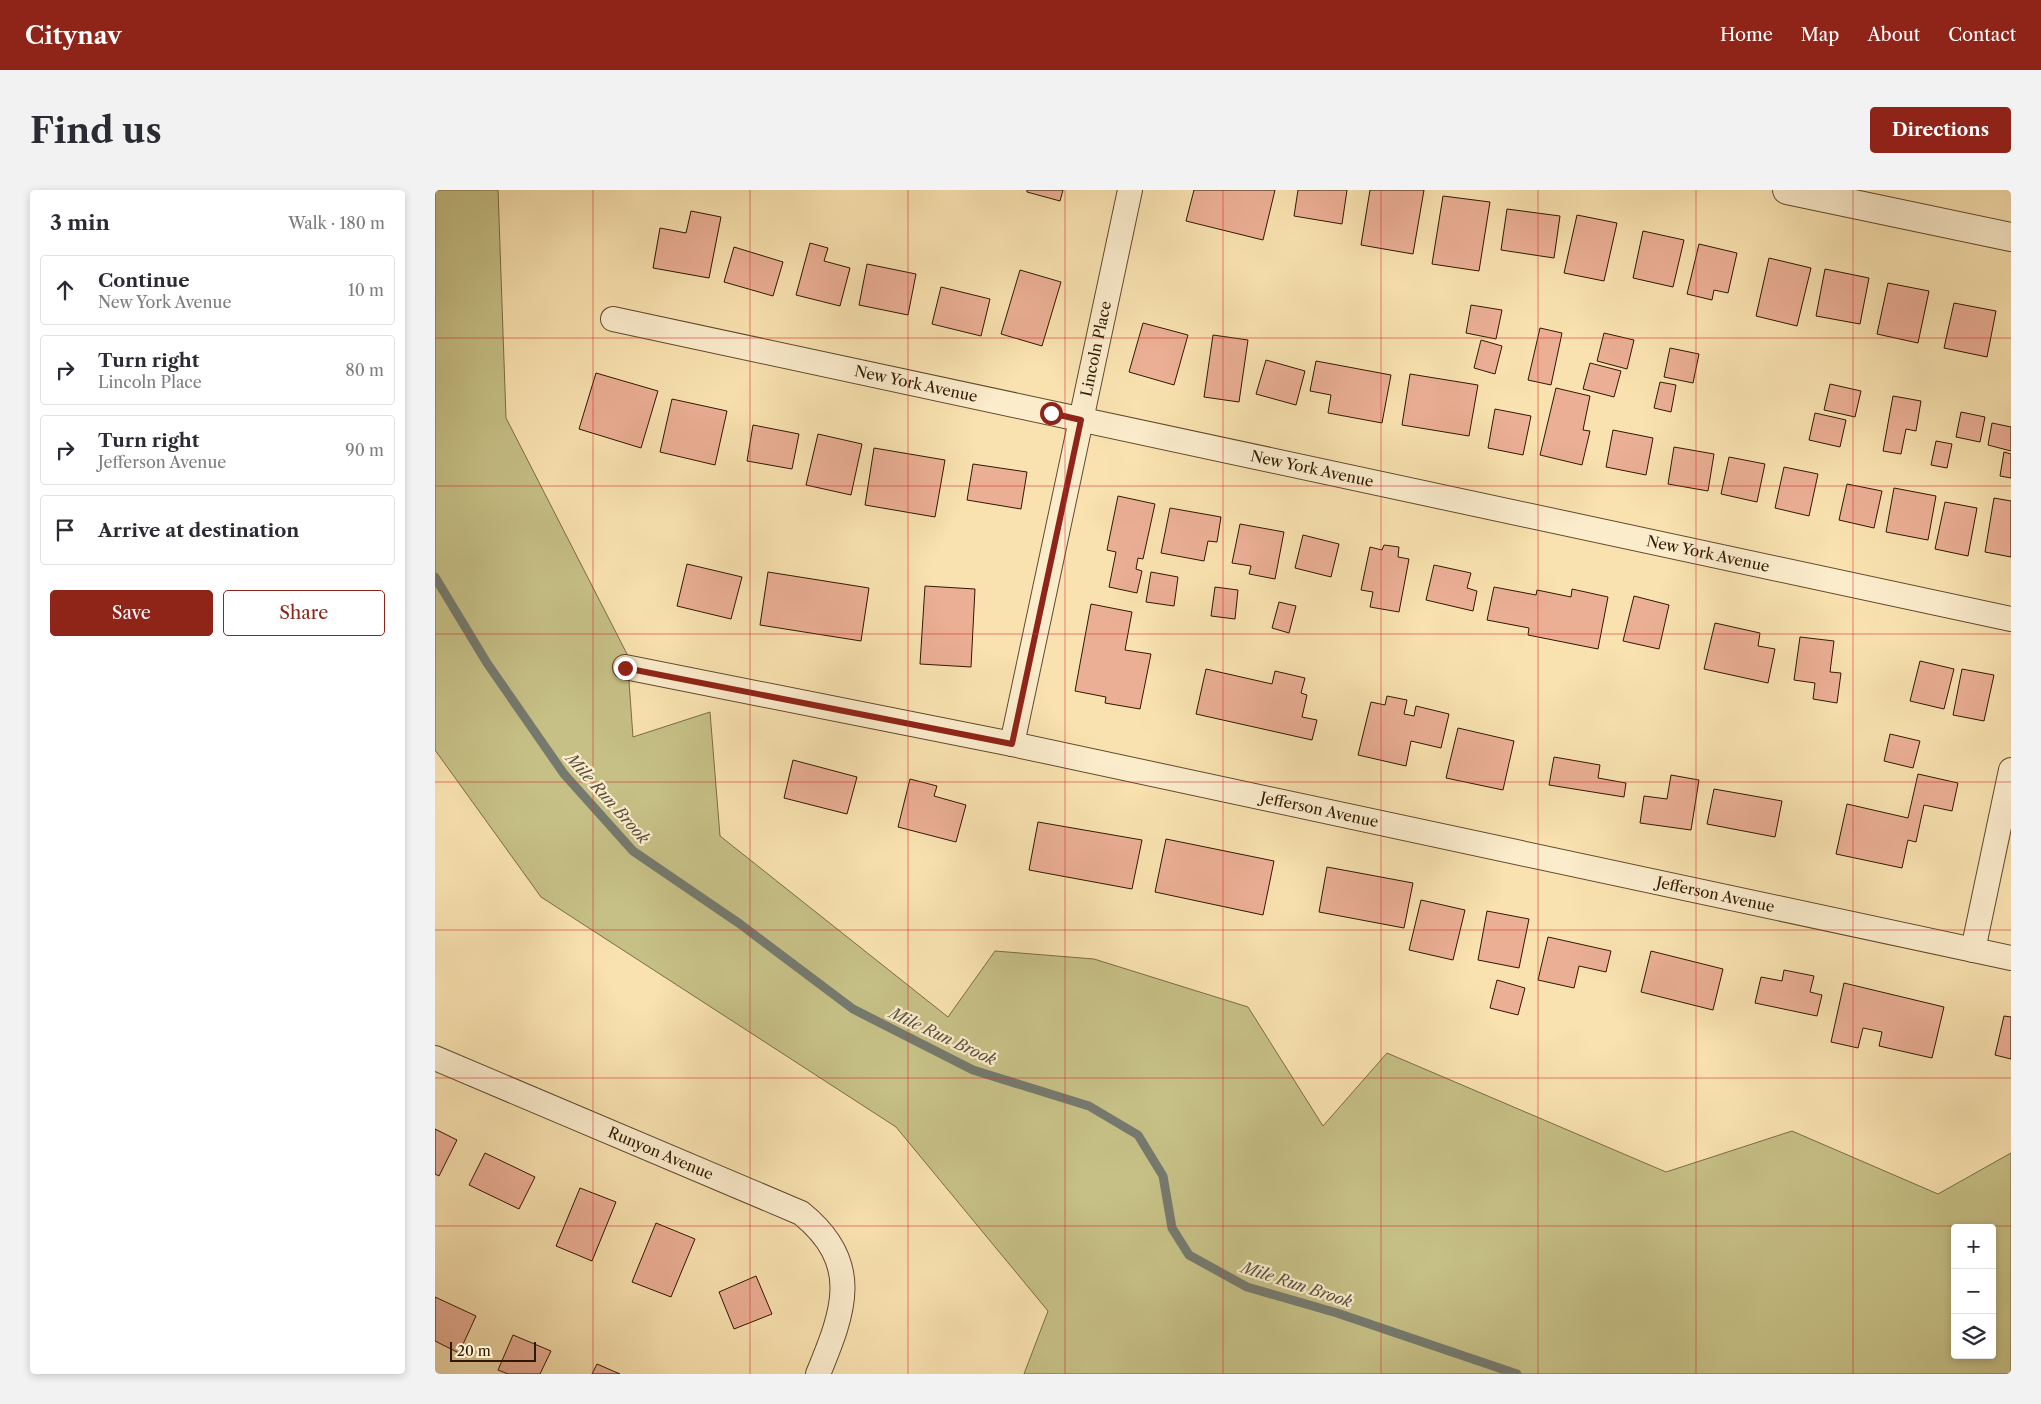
<!DOCTYPE html>
<html lang="en">
<head>
<meta charset="utf-8">
<style>
  :root { --surface:#fff; --page:#f2f2f3; --text:#2b2b33; --muted:#7c7c81; --line:#e1e1e2; --accent:#8f2418 }
  body { margin:0; font-family:"Libre Caslon Text",serif; background:var(--page); color:var(--text) }
  .controls { position:absolute; right:15px; bottom:15px; display:grid; overflow:hidden; border-radius:5px; box-shadow:0 2px 8px #0003 }
  .controls button { width:45px; height:45px; display:grid; place-items:center; padding:0; border:0; border-bottom:1px solid var(--line); background:var(--surface); color:var(--text); font:25px sans-serif }
  .scale { position:absolute; left:15px; bottom:12px; width:86px; box-sizing:border-box; padding-left:5px; border:2px solid #301800; border-top:0; font-size:14px; line-height:18px; white-space:nowrap; color:#301800; -webkit-text-stroke:4px #fbeccc; paint-order:stroke }
  .stop { position:absolute; width:15px; height:15px; margin:-11px; border:4px solid #8f2418; border-radius:50%; background:#fff }
  .stop.end { background:#8f2418; border-color:#fff; box-shadow:0 1px 5px #0008 }
  .list { margin:0; padding:0; list-style:none }
  h2 { display:flex; justify-content:space-between; align-items:center; height:65px; margin:0; padding:0 20px; font-size:21px }
  h2 small { font-size:16px; font-weight:400; color:var(--muted) }
  .list li { display:grid; grid-template-columns:32px 1fr auto; gap:15px; align-items:center; box-sizing:border-box; height:70px; margin:0 10px 10px; padding:0 10px; border:1px solid var(--line); border-radius:5px }
  .list b { display:block; font-size:19px; white-space:nowrap }
  .list p { margin:0; font-size:16px; white-space:nowrap; color:var(--muted) }
  .list em { font-size:16px; font-style:normal; color:var(--muted) }
  .actions { display:flex; gap:10px; padding:15px 20px }
  .actions a { flex:1; padding:11px 0; border:1px solid var(--accent); border-radius:5px; text-align:center; font-size:18px; color:var(--accent) }
  .actions .main { background:var(--accent); color:#fff }
  .icon { flex:none; width:28px; height:28px; fill:none; stroke:currentColor; stroke-width:2; stroke-linecap:round; stroke-linejoin:round }
  .map { position:relative; flex:none; width:1576px; height:1184px; overflow:hidden; border-radius:5px }
  header { display:flex; align-items:center; gap:30px; box-sizing:border-box; height:70px; padding:0 25px; background:var(--accent); color:#fff }
  header strong { font-size:24px }
  nav { display:flex; gap:28px; margin-inline-start:auto; font-size:18px }
  .intro { display:flex; align-items:center; justify-content:space-between; box-sizing:border-box; height:120px; padding:0 30px }
  h1 { margin:0; font-size:35px }
  .button { padding:12px 22px; border-radius:5px; background:var(--accent); color:#fff; font-size:18px; font-weight:700 }
  main { display:flex; gap:30px; padding:0 30px }
  aside { flex:1; background:var(--surface); border-radius:5px; box-shadow:0 2px 8px #0003 }
  .map>svg:first-child { display:block }
</style>
</head>
<body>
<header>
<strong>Citynav</strong>
<nav><a>Home</a><a>Map</a><a>About</a><a>Contact</a></nav>
</header>
<div class="intro"><h1>Find us</h1><a class="button">Directions</a></div>
<main>
<aside>
<h2>3 min<small>Walk · 180 m</small></h2>
<ul class="list">
<li><svg class="icon" aria-label="ahead" viewBox="0 0 24 24"><path d="M12 20V5M6 11l6-6 6 6"/></svg><div><b>Continue</b><p>New York Avenue</p></div><em>10 m</em></li>
<li><svg class="icon" aria-label="right" viewBox="0 0 24 24"><path d="M7 20v-9h11M14 6l5 5-5 5"/></svg><div><b>Turn right</b><p>Lincoln Place</p></div><em>80 m</em></li>
<li><svg class="icon" aria-label="right" viewBox="0 0 24 24"><path d="M7 20v-9h11M14 6l5 5-5 5"/></svg><div><b>Turn right</b><p>Jefferson Avenue</p></div><em>90 m</em></li>
<li><svg class="icon" aria-label="arrive" viewBox="0 0 24 24"><path d="M6 21V4h12l-3 4 3 4H6"/></svg><div><b>Arrive at destination</b></div></li>
</ul>
<div class="actions"><a class="main">Save</a><a>Share</a></div>
</aside>
<div class="map">
<svg width="1576" height="1184" viewBox="0 0 1576 1184">
  <rect width="100%" height="100%" fill="#f9e2b0"/>
  <filter id="stains"><feTurbulence type="fractalNoise" baseFrequency=".004" numOctaves="4"/><feColorMatrix values="0 0 0 0 .2 0 0 0 0 .09 0 0 0 0 .02 0 0 0 .5 -.17"/></filter>
  <radialGradient id="worn" r=".72"><stop offset=".6" stop-color="#630" stop-opacity="0"/><stop offset="1" stop-color="#630" stop-opacity=".3"/></radialGradient>
  <!-- green -->
  <path fill="#c6c086" stroke="#7b6c43" fill-rule="evenodd" d="M0 0H63L71 228 192 464 198 547 275 522 285 646 513 827 560 761 659 769 813 817 888 936 952 863 1231 982 1357 941 1503 1004 1576 963V1184H589L613 1121 461 937 106 707 0 560ZM1520 1038H1557V1165H1520Z"/>
  <g fill="none" stroke-linecap="round" stroke-linejoin="round">
    <!-- stream -->
    <path stroke="#757a6e" stroke-width="9" d="M0 387 52 473 129 584 198 661 305 734 418 819 538 880 654 916 703 945 728 986 737 1038 754 1065 812 1097 902 1123 1082 1184"/>
  </g>
  <!-- building -->
  <path fill="#ebaf95" stroke="#301800" d="M592 0H628L625 11 592 2Z
    M759 0H840L828 50 751 31Z
    M863 0H912L907 34 859 26Z
    M935 0H989L978 64 926 55Z
    M1008 6 1055 12 1044 81 997 74Z
    M1072 19 1125 26 1119 68 1066 60Z
    M256 21 286 27 274 88 218 78 225 38 251 43Z
    M1142 25 1182 33 1169 91 1129 83Z
    M1208 41 1249 50 1238 97 1198 88Z
    M375 53 393 58 389 71 415 78 405 116 361 105Z
    M1264 54 1302 63 1293 103 1279 100 1277 110 1252 104Z
    M299 57 348 72 338 106 289 92Z
    M1334 68 1376 78 1362 136 1321 126Z
    M432 74 481 84 473 125 424 115Z
    M1390 79 1434 88 1425 134 1381 126Z
    M585 80 626 92 607 156 566 144Z
    M1453 93 1494 101 1483 153 1442 144Z
    M506 97 555 109 546 146 497 134Z
    M1519 113 1561 121 1552 167 1509 158Z
    M1036 115 1067 120 1061 149 1031 143Z
    M708 133 753 145 739 195 694 182Z
    M1105 138 1127 143 1116 195 1093 190Z
    M1169 143 1199 150 1192 179 1162 171Z
    M778 145 813 150 804 212 769 207Z
    M1046 150 1067 156 1060 184 1039 178Z
    M1235 158 1264 164 1258 193 1229 187Z
    M831 170 870 181 861 215 821 204Z
    M881 171 956 185 947 233 893 223 896 205 875 201Z
    M1155 173 1186 181 1179 207 1148 199Z
    M161 183 223 201 206 258 144 239Z
    M975 184 1043 195 1034 246 967 235Z
    M1225 192 1241 195 1236 222 1219 218Z
    M1395 194 1426 201 1420 227 1389 220Z
    M1121 198 1155 206 1148 240 1155 241 1147 275 1105 265Z
    M1458 206 1486 211 1481 241 1471 239 1466 264 1448 261Z
    M237 209 292 221 280 275 225 262Z
    M1060 219 1096 226 1088 265 1053 258Z
    M1526 222 1550 227 1545 252 1521 247Z
    M1380 223 1411 230 1405 257 1374 250Z
    M1557 233 1576 237V261L1553 255Z
    M318 235 364 244 357 279 312 271Z
    M1178 240 1218 248 1211 285 1171 277Z
    M383 244 427 254 416 305 371 295Z
    M1501 251 1517 254 1512 278 1496 275Z
    M1239 257 1279 264 1273 301 1233 294Z
    M439 258 510 270 500 327 430 315Z
    M1569 262 1576 264V288L1565 286Z
    M1294 267 1330 274 1322 312 1286 304Z
    M538 274 592 282 586 319 532 310Z
    M1349 277 1383 284 1374 326 1340 318Z
    M1412 294 1447 301 1439 338 1404 330Z
    M1459 298 1501 306 1493 350 1451 342Z
    M683 306 720 314 708 369 703 368 701 379 707 381 702 403 674 397 681 362 672 360Z
    M1559 308 1576 311V367L1550 362Z
    M1510 312 1542 318 1533 366 1500 359Z
    M735 318 786 327 782 352 773 351 769 371 726 363Z
    M805 334 849 342 840 389 814 384 816 376 797 373Z
    M868 345 904 354 896 387 860 378Z
    M949 355 964 357 963 367 974 369 964 422 935 417 938 402 926 400 935 357 947 360Z
    M252 374 307 387 296 429 242 416Z
    M999 375 1036 383 1032 398 1042 401 1038 421 991 410Z
    M333 382 434 398 426 451 325 435Z
    M716 382 743 387 739 416 711 412Z
    M490 396 540 399 536 477 485 474Z
    M780 397 803 400 800 429 776 426Z
    M1059 397 1101 405 1102 400 1136 407 1137 399 1173 407 1163 459 1093 445 1094 438 1052 430Z
    M1199 406 1234 415 1224 459 1188 451Z
    M844 412 861 416 854 443 837 438Z
    M656 414 697 422 690 460 716 464 705 519 670 513 671 507 640 501Z
    M1280 433 1325 443 1323 456 1340 459 1333 493 1269 479Z
    M1365 447 1399 451 1395 482 1406 483 1402 513 1378 509 1380 493 1359 490Z
    M1485 471 1519 479 1509 519 1475 511Z
    M771 479 837 494 840 481 870 488 866 503 872 505 867 527 882 530 877 550 761 524Z
    M1527 479 1559 485 1549 531 1518 525Z
    M952 506 972 510 969 524 979 526 981 516 1014 524 1006 558 976 551 971 576 923 565 936 512 950 515Z
    M1023 538 1079 551 1068 600 1011 588Z
    M1455 544 1485 551 1478 578 1449 571Z
    M1119 567 1165 575 1163 588 1191 593 1189 607 1114 595Z
    M358 570 422 587 412 624 349 608Z
    M1483 584 1523 593 1517 621 1489 615 1481 652 1473 650 1467 678 1401 664 1412 614 1473 628Z
    M1236 585 1264 590 1256 640 1205 633 1209 606 1232 609Z
    M475 589 502 596 499 606 531 615 521 652 463 637Z
    M1279 599 1347 611 1340 647 1272 634Z
    M603 632 707 650 697 699 594 680Z
    M731 649 839 671 828 725 720 702Z
    M892 677 978 693 969 738 884 722Z
    M986 710 1030 720 1018 770 974 760Z
    M1052 721 1094 729 1084 778 1043 770Z
    M1113 747 1176 761 1171 782 1144 776 1139 798 1103 790Z
    M1216 761 1288 779 1278 820 1206 802Z
    M1349 780 1379 786 1375 802 1387 805 1382 826 1320 813 1326 787 1347 791Z
    M1062 790 1090 798 1083 825 1055 818Z
    M1409 793 1509 817 1497 868 1444 856 1447 842 1428 838 1423 858 1396 852Z
    M1569 826 1576 827V869L1560 865Z
    M0 939 22 950 4 986 0 984Z
    M50 963 100 987 84 1019 34 995Z
    M145 998 181 1012 157 1071 121 1056Z
    M221 1033 260 1049 236 1107 197 1092Z
    M321 1086 337 1124 299 1139 284 1102Z
    M0 1107 41 1126 24 1163 0 1151Z
    M78 1145 116 1161 105 1184H73L63 1180Z
    M162 1174 185 1184H157Z"/>
  <g fill="none" stroke-linecap="round" stroke-linejoin="round">
    <!-- minor casing -->
    <g stroke="#624a2c" stroke-width="26">
      <g id="minor">
        <path id="s1" d="M178 129 1576 429"/>
        <path id="s2" d="M190 477 577 554 1576 768"/>
        <path id="s3" d="M577 554 695 0"/>
        <path d="M1538 760 1576 580"/>
        <path id="s4" d="M0 868 366 1023C428 1073 409 1121 383 1184"/>
      </g>
    </g>
    <!-- tertiary casing -->
    <g stroke="#624a2c" stroke-width="30">
      <path id="tertiary" d="M1352 0 1576 47"/>
    </g>
    <!-- minor -->
    <use href="#minor" stroke="#fbeccc" stroke-width="24"/>
    <!-- tertiary -->
    <use href="#tertiary" stroke="#fbeccc" stroke-width="28"/>
  </g>
  <g fill="none" stroke-linecap="round" stroke-linejoin="round">
    <!-- route -->
    <path stroke="#8f2418" stroke-width="6" d="M190 478 577 554 646 230 616 223"/>
  </g>
  <!-- grid -->
  <path fill="none" stroke="#d62828" stroke-width="1" stroke-opacity="0.55" d="M158 0V1184M315 0V1184M473 0V1184M630 0V1184M788 0V1184M946 0V1184M1103 0V1184M1261 0V1184M1418 0V1184M0 148H1576M0 296H1576M0 444H1576M0 592H1576M0 740H1576M0 888H1576M0 1036H1576"/>
  <g text-anchor="middle" stroke-width="4.5" stroke-linejoin="round" paint-order="stroke">
    <!-- street labels -->
    <g font-size="15" fill="#301800" stroke="#fbeccc">
      <text dy="5" stroke="none"><textPath href="#s3" startOffset="404">Lincoln Place</textPath></text>
      <text dy="5" stroke="none"><textPath href="#s1" startOffset="310">New York Avenue</textPath></text>
      <text dy="5" stroke="none"><textPath href="#s1" startOffset="715">New York Avenue</textPath></text>
      <text dy="5" stroke="none"><textPath href="#s1" startOffset="1120">New York Avenue</textPath></text>
      <text dy="5" stroke="none"><textPath href="#s2" startOffset="709">Jefferson Avenue</textPath></text>
      <text dy="5" stroke="none"><textPath href="#s2" startOffset="1114">Jefferson Avenue</textPath></text>
      <text dy="5" stroke="none"><textPath href="#s4" startOffset="245">Runyon Avenue</textPath></text>
    </g>
    <!-- water labels -->
    <g font-size="16" font-style="italic" fill="#585140" stroke="#fbeccc">
      <text transform="translate(173 608) rotate(48)" y="6">Mile Run Brook</text>
      <text transform="translate(508 846) rotate(25)" y="6">Mile Run Brook</text>
      <text transform="translate(862 1094) rotate(18)" y="6">Mile Run Brook</text>
    </g>
  </g>
  <rect width="100%" height="100%" filter="url(#stains)"/>
  <rect width="100%" height="100%" fill="url(#worn)"/>
</svg>
<div class="controls">
<button>+</button>
<button>−</button>
<button><svg class="icon" aria-label="layers" viewBox="0 0 24 24"><path d="M12 4l9 5-9 5-9-5zM3 14l9 5 9-5"/></svg></button>
</div>
<div class="scale">20 m</div>
<div class="stop" style="left:616px;top:223px"></div>
<div class="stop end" style="left:190px;top:478px"></div>
</div>
</main>
</body>
</html>
